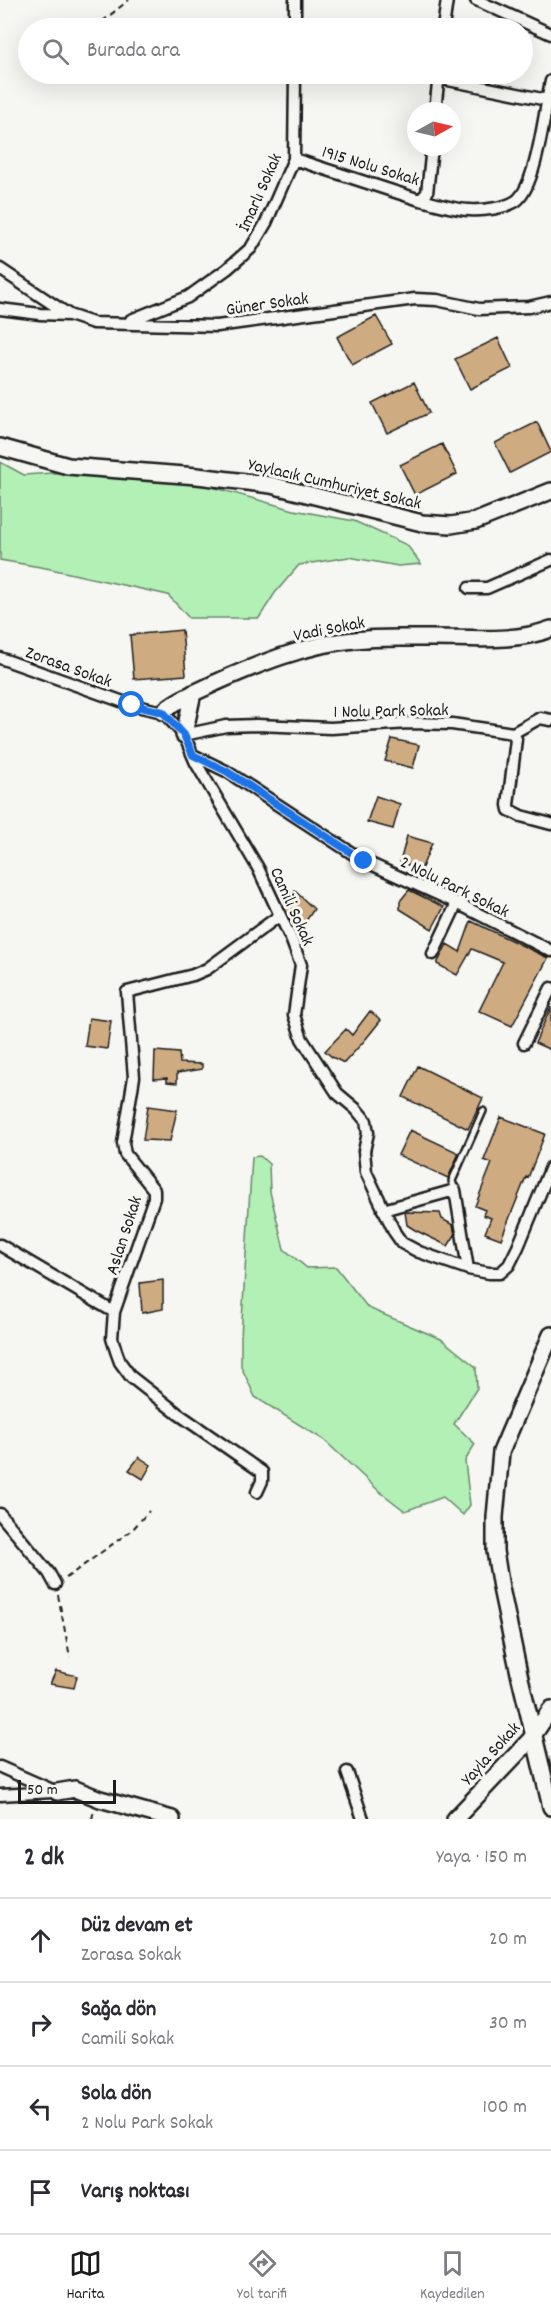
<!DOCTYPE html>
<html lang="tr">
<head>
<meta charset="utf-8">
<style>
  :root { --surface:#fff; --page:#f7f7f7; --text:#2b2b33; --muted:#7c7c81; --line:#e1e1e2; --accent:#1c1c1c }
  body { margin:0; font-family:Dekko,sans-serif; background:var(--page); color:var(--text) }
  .compass { position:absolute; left:407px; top:102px; width:54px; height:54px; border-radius:50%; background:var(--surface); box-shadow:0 6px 24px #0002; rotate:82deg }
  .scale { position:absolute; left:18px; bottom:15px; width:98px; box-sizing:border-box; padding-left:6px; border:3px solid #1c1c1c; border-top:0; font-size:16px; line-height:21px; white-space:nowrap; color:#1c1c1c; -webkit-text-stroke:4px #f6f6f2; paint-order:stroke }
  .stop { position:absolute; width:18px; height:18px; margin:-14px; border:4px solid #1a73e8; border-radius:50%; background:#fff }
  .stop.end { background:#1a73e8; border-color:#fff; box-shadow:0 2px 6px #0008 }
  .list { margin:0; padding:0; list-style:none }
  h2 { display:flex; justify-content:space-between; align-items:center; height:78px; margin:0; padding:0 24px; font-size:26px }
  h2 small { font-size:20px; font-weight:400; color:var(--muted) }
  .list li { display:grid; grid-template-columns:39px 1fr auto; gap:18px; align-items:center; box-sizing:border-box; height:84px; padding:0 24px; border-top:2px solid var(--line) }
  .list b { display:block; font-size:22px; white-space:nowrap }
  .list p { margin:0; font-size:20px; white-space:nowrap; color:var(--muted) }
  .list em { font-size:20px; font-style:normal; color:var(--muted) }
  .icon { flex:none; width:33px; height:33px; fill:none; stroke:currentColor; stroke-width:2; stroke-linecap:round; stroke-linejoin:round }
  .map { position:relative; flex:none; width:551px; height:1819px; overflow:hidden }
  .search { position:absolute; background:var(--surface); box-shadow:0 6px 24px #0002; left:18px; right:18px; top:18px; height:66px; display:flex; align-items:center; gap:15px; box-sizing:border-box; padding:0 21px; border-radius:33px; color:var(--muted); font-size:22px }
  .sheet { height:414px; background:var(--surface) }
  nav { display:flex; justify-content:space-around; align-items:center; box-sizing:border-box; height:84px; border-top:2px solid var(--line); background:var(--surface); font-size:16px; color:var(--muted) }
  nav a { display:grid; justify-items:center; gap:3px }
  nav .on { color:var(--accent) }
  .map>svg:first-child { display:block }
</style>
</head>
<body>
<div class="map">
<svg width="551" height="1819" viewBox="0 0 551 1819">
  <rect width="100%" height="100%" fill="#f6f6f2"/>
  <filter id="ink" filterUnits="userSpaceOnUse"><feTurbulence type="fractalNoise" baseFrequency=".0167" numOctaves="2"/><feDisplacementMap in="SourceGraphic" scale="12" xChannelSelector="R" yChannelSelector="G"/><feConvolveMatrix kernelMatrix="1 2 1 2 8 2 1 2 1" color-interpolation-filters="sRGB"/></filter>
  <g filter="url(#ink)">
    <!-- green -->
    <path fill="#b2f0b6" stroke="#678669" stroke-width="1.5" d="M0 462 24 475 141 467 294 510 354 521 407 545 421 564 398 566 349 557 299 565 275 593 259 618H189L168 595 46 568 0 560Z
      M260 1156 269 1164 270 1192 284 1249 307 1268 336 1267 368 1308 441 1339 476 1367 477 1388 454 1424 475 1444 465 1461 470 1505 463 1515 443 1497 405 1511 379 1491 324 1440 255 1397 241 1366V1337L252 1157Z"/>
    <!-- building -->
    <path fill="#cfab81" stroke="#1c1c1c" stroke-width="1.5" d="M376 316 392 344 352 365 337 337Z
      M498 338 512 368 470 389 455 359Z
      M414 382 429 413 387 433 372 403Z
      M537 422 551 452 510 473 495 443Z
      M442 444 457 474 415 495 400 465Z
      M182 630 186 675 134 679 130 635Z
      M392 739 419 745 413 768 385 761Z
      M376 796 400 804 393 829 367 822Z
      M407 836 432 843 421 870 400 862Z
      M409 890 444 907 432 929 400 909V901Z
      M295 891 314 909 306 921 297 926 291 921 284 907 287 900Z
      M471 921 548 958 512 1026 479 1011 503 962 472 949 457 975 437 964 447 944 460 952Z
      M551 1007V1050L535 1043Z
      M370 1011 381 1020 365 1040 344 1063 332 1057 325 1051 346 1029 352 1035Z
      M89 1018 111 1021 107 1049 85 1046Z
      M155 1051 179 1053 180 1063 202 1064V1069L177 1073V1083L167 1082V1078L154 1079Z
      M418 1066 483 1098 468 1129 403 1097Z
      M148 1106 177 1110 170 1141 143 1140Z
      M501 1117 545 1134 528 1178 526 1177 501 1239 485 1233 491 1218 483 1215 485 1210 475 1206 492 1163 484 1160Z
      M410 1130 459 1153 448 1178 398 1155Z
      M405 1212 440 1213 442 1219 453 1225 455 1235 448 1246 415 1230 407 1225Z
      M163 1280V1309L142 1313 140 1283Z
      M139 1457 151 1465 143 1479 129 1470Z
      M56 1671 77 1676 74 1688 50 1684Z"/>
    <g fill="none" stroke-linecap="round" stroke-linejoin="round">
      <!-- lane casing -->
      <g stroke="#1c1c1c" stroke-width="10">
        <path id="lane" d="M455 1190 452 1181 483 1111"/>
      </g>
      <!-- street casing -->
      <g stroke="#1c1c1c" stroke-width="15">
        <path id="street" d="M476 0 551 34
          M295 28V0
          M443 28 447 0
          M438 78 547 100
          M435 111 439 74
          M294 159 420 200 427 193 432 147
          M420 200C436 203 454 210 470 210 483 211 505 208 516 201 537 186 545 107 551 81
          M0 269 69 315 93 323 217 326 415 299 437 300 479 309 529 307 551 302
          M0 309 40 314 69 315
          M131 320 188 297 227 269 251 248 266 223 294 159 295 74
          M469 588H487L551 560
          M0 658 132 705 163 712 184 735 196 763 258 868 292 941 301 965 294 1015 302 1039 337 1093 356 1109 366 1121 368 1133 364 1151 366 1172 395 1233 402 1243 419 1252 468 1269 489 1273H500L509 1265 518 1247 551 1167
          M513 733 540 718 551 720
          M184 735 226 726 257 725 331 728 409 723 452 724 513 733 516 739 508 805 509 810 521 816 551 824
          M193 755 226 771 364 861 457 903 551 951
          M433 954 457 903
          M524 1043 551 988
          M383 1210 455 1190 468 1269
          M0 1245 114 1312
          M257 1492 262 1481V1472L177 1413 131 1377 120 1362 116 1351 112 1338 114 1312 154 1198V1190L125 1154 123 1143 134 1077 127 992 193 975 207 969 279 916
          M0 1514 49 1573 55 1584
          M0 1767 57 1792
          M347 1772 363 1819
          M0 1795 53 1792"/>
      </g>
      <!-- secondary casing -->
      <g stroke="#1c1c1c" stroke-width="20">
        <path id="secondary" d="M0 447 68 466 197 476 271 485 422 523 451 525 476 521 551 491
          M163 712C177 699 197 692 215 683 258 664 307 644 354 640 377 637 401 638 423 638 466 637 511 644 551 629
          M184 735 193 693
          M551 1335 501 1452 495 1517V1551L501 1588 520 1678 551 1807
          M57 1792 75 1789 100 1799 172 1819
          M455 1819 530 1740 551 1709"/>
      </g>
      <!-- path -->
      <path stroke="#1c1c1c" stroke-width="2" stroke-dasharray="6 4.5" stroke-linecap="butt" d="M94 28 129 0
        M66 1578 132 1530 149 1511
        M58 1595 70 1657
        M92 1819 94 1810"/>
      <!-- lane -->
      <use href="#lane" stroke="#f6f6f2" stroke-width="5"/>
      <!-- street -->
      <use href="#street" stroke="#f6f6f2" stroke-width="10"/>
      <!-- secondary -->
      <use href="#secondary" stroke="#f6f6f2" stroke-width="15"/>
    </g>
  </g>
  <g fill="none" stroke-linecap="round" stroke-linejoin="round" filter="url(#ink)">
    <!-- route -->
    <path stroke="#1a73e8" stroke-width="8" d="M132 705 163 712 184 735 193 755 226 771 364 861"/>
  </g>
  <g text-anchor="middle" stroke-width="6" stroke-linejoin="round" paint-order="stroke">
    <!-- street labels -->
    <g font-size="18" fill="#1c1c1c" stroke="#f6f6f2">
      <text transform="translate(371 165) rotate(17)" y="6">1915 Nolu Sokak</text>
      <text transform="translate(259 192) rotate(-66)" y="6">İmarlı Sokak</text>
      <text transform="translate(267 303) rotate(-8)" y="6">Güner Sokak</text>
      <text transform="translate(335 483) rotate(13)" y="6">Yaylacık Cumhuriyet Sokak</text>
      <text transform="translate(329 628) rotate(-11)" y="6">Vadi Sokak</text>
      <text transform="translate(69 666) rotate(20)" y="6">Zorasa Sokak</text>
      <text transform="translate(391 710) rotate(-1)" y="6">1 Nolu Park Sokak</text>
      <text transform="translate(455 886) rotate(26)" y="6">2 Nolu Park Sokak</text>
      <text transform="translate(293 906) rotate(66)" y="6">Camili Sokak</text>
      <text transform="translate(123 1235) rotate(-72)" y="6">Aslan Sokak</text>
      <text transform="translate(490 1753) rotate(-48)" y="6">Yayla Sokak</text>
    </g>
  </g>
</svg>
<svg class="compass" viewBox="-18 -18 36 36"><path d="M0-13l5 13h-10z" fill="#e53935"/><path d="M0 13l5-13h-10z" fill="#7c7c81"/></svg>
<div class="scale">50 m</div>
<div class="stop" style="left:132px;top:705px"></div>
<div class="stop end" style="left:364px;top:861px"></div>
<div class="search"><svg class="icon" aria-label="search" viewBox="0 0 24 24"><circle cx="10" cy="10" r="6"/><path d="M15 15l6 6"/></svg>Burada ara</div>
</div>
<section class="sheet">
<h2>2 dk<small>Yaya · 150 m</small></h2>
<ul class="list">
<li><svg class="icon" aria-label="ahead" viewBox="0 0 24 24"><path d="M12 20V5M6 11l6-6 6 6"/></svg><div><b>Düz devam et</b><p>Zorasa Sokak</p></div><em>20 m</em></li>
<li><svg class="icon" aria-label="right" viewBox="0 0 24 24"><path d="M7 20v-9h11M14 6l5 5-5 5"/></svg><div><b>Sağa dön</b><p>Camili Sokak</p></div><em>30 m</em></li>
<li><svg class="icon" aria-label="left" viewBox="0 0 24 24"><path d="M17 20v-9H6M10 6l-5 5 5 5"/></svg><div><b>Sola dön</b><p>2 Nolu Park Sokak</p></div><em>100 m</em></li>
<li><svg class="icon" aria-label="arrive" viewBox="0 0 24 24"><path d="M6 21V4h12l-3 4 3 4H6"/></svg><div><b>Varış noktası</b></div></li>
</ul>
</section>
<nav>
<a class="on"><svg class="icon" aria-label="map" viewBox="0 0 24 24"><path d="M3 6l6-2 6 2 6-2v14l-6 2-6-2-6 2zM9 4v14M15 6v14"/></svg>Harita</a>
<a><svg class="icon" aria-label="directions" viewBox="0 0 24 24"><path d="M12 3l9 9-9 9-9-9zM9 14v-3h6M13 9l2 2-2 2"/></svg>Yol tarifi</a>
<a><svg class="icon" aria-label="saved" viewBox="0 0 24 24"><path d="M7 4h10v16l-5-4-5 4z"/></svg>Kaydedilen</a>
</nav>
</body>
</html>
